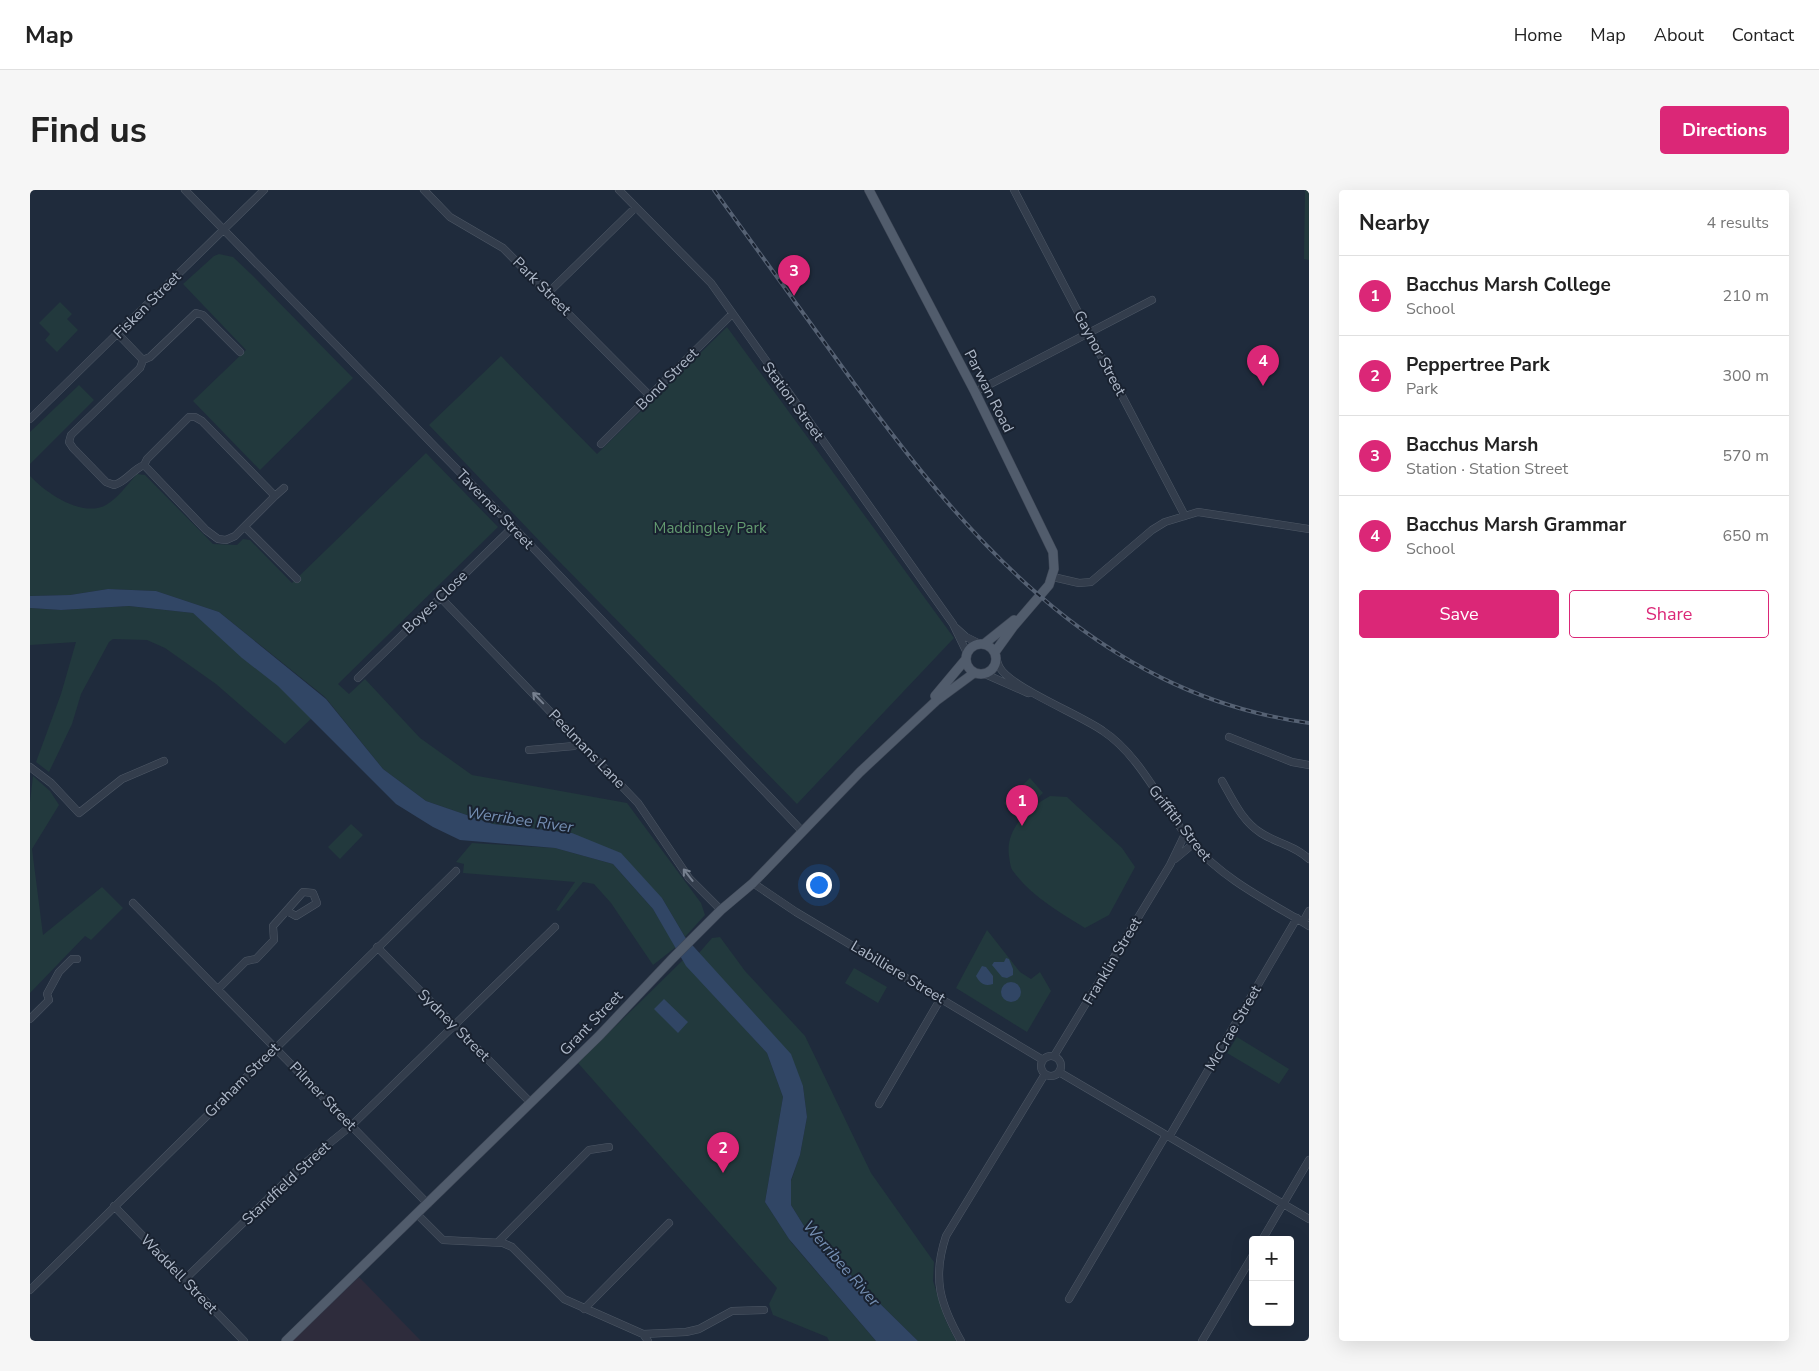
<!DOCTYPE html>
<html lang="en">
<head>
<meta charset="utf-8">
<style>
  :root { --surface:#fff; --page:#f6f6f6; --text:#222; --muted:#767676; --line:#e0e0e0; --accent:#db2777 }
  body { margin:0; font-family:"Nunito Sans",sans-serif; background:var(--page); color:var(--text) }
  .controls { position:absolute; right:15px; bottom:15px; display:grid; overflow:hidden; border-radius:5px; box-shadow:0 5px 20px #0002 }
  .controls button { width:45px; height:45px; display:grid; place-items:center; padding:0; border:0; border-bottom:1px solid var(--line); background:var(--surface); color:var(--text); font:25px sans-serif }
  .you { position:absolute; left:788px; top:694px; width:18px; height:18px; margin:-12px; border:4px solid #fff; border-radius:50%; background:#1a73e8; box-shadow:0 0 0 8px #1a73e833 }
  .badge { display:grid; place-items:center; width:32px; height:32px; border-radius:50%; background:var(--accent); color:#fff; font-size:16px; font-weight:700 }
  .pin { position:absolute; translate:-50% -41px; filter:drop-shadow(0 1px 2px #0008) }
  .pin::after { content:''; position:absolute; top:26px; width:18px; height:15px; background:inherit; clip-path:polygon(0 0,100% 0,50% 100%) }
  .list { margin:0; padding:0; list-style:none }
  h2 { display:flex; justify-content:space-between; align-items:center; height:65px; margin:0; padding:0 20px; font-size:21px }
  h2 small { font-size:16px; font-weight:400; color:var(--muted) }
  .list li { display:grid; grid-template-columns:32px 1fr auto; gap:15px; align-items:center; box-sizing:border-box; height:80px; padding:0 20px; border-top:1px solid var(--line) }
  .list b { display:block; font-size:19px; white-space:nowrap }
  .list p { margin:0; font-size:16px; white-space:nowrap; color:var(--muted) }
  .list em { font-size:16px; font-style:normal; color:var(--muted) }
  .actions { display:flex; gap:10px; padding:15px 20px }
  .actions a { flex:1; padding:11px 0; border:1px solid var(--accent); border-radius:5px; text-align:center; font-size:18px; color:var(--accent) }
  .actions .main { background:var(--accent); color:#fff }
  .map { position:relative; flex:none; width:1279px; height:1151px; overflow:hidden; border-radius:5px }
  header { display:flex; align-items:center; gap:30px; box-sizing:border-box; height:70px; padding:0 25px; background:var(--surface); border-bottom:1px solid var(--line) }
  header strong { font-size:24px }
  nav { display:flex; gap:28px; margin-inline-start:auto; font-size:18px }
  .intro { display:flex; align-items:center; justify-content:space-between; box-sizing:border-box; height:120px; padding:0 30px }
  h1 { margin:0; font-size:35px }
  .button { padding:12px 22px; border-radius:5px; background:var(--accent); color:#fff; font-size:18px; font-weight:700 }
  main { display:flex; gap:30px; padding:0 30px }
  aside { flex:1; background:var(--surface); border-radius:5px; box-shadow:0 5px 20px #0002 }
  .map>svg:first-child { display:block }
</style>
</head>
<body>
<header>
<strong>Map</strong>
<nav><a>Home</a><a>Map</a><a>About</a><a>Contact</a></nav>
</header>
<div class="intro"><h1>Find us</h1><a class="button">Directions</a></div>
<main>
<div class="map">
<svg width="1279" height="1151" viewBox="0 0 1279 1151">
  <rect width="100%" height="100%" fill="#1f2b3c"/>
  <!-- medical -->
  <path fill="#2e2c3c" d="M329 1087 391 1151H262Z"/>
  <!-- green -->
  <path fill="#22393d" d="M1275 0H1279V70L1274 69Z
    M189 64 203 67 222 85 323 188 230 280 163 211 216 160 153 94 184 66Z
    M30 112 42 124 37 129 48 140 27 162 15 150 20 144 9 133Z
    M697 137 924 448 767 614 520 362 399 235 471 166 567 264Z
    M49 195 64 210 0 274V242Z
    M396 263 468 337 308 494 319 504 335 489 390 548 442 585 597 613 671 713 675 725 655 747 632 708 542 643 463 634 396 611 353 579 295 507 189 422 126 401 78 399 40 405 0 406V286C16 303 52 328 76 315 87 309 98 294 107 284L115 285 183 354 207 355 213 349 220 350 262 393Z
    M99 416 163 423 285 525 255 554 186 494 135 458 117 450 83 449 79 452 51 504 42 534 19 582 6 572 31 504 46 452 0 455V418L31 420Z
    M3 586 20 601 29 615 2 659 13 745 72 697 93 718 61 750 55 746 0 803V612Z
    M1000 588 1013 603 986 628 974 613Z
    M1020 606 1037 607 1092 658 1105 677 1079 725 1055 738C1029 722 1001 706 983 681 980 677 980 671 979 666 975 638 999 618 1020 606Z
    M321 634 333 645 310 669 298 657Z
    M442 653 525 658 583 674 623 719 646 757 623 775 581 713 564 694 553 692 529 721 526 720 545 692 433 683 434 674 426 672Z
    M957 740 990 782 1001 789 1010 782 1021 801 997 842 926 798Z
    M690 747 715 781 775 846 841 983 904 1072 903 1091 915 1129 926 1151H888L779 1044 761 1015V991L770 965 777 927 773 896 669 763 682 748Z
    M653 770 737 863 753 907 735 1012 761 1052 846 1151H799L797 1147 743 1125 739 1114 747 1098 548 873Z
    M824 778 857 797 848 813 815 793Z
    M1207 847 1259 879 1249 894 1197 863Z"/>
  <!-- water -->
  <path fill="#314665" d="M78 399 126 401 189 422 296 509 353 579 396 611 463 634 542 643 591 663 632 708 655 747 761 864 773 896 777 927 770 965 761 990V1015L779 1044 888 1151H846L759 1049 735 1012 753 907 737 863 656 776 623 719 583 674 525 658 430 650 403 637 366 614 248 496 212 468 163 423 99 416 31 420 0 418V406L40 405Z
    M976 768 979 769 983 779V785L977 788 972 787 962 775 964 772H974Z
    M952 776 956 777 963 786V794C954 797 950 793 946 786Z
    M971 802a10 10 0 1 1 20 0a10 10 0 1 1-20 0Z
    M634 809 658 832 648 843 624 819Z"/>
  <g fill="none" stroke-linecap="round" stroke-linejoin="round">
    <!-- minor casing -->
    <g stroke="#4e5866" stroke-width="8">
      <path id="minor" d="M155 0 488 342 772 641
        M394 0 420 27 473 58 620 206
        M589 0 681 93 923 434 937 463
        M984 0 1155 326
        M518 103 606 17
        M88 144 113 170 110 178 41 245 39 252 43 258 76 292 84 295C96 292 102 280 114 275L117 269 159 227H165L172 231 245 306 205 346 196 350 188 349 176 340 114 275
        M113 170 120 167 166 123 173 125 210 162
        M945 202 1122 110
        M0 229 234 0
        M571 254 702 124
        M245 306 254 298
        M215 337 267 389
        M1023 387 1049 393 1061 392 1122 340 1135 332 1168 322 1279 339
        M410 407 608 613 659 688 691 720
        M926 438 936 447 950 454
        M966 467C967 470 968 475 970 478 982 498 1051 525 1073 541 1111 566 1133 618 1162 653 1194 690 1238 711 1279 736
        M955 484 998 503
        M328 488 483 337
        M1199 547 1262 572 1279 575
        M499 560 544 556 550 552
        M0 577 21 593 49 623 92 589 134 571
        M1192 591C1203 610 1212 631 1231 643 1248 654 1262 654 1279 669
        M1145 669 1163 654
        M723 693 766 722 1013 870
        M103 713 398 1014
        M1273 732 1279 721
        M347 757 501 913
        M188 799 216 771 226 769 244 750 243 736 273 702 283 703 287 713 266 726 257 721
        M0 829 19 810 17 804 29 782 42 769H47
        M1024 866 1140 675 1155 644
        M1011 876a10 10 0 1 1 20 0a10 10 0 1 1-20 0Z
        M1029 882 1279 1029
        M849 914 911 808
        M1139 947 1267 728
        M84 1016 214 1151
        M387 1024 413 1050 473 1053 482 1057 534 1109 613 1144 618 1151
        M1232 1050 1279 970
        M469 1051 559 960 579 957
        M154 1090 275 973 322 935 525 737
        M0 1100 426 681
        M1039 1109 1136 945
        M554 1119 639 1033
        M613 1144 656 1142 669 1139 702 1121 734 1120
        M931 1151C910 1114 902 1088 916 1046L1015 884
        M1172 1151 1223 1065"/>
    </g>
    <!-- major casing -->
    <g stroke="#3d4655" stroke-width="10">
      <path id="major" d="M839 0 945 202 1023 362 1024 379 1019 395 983 437 965 462
        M936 469a15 15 0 1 1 30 0a15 15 0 1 1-30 0Z
        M954 454 984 430
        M905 506 936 469
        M256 1151 569 846 642 769 691 720 723 693 830 582 906 511 944 483"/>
    </g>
    <!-- minor -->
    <use href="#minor" stroke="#333d4c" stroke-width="7"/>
    <!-- major -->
    <use href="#major" stroke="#515c6c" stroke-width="9"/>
    <!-- rail casing -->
    <g stroke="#556173" stroke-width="4">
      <path id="rail" d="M684 0C726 58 768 116 810 174 930 340 1062 503 1279 533"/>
    </g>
    <!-- rail -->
    <use href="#rail" stroke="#192230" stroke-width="2" stroke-dasharray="5.5" stroke-linecap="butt"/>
  </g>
  <!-- one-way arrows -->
  <defs><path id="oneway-shaft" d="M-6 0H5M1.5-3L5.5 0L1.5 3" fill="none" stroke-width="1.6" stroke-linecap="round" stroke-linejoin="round" transform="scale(1.25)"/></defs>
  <g stroke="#778190">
    <use href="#oneway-shaft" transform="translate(508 508) rotate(-134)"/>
    <use href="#oneway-shaft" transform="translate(658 685) rotate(-128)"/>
  </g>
  <g text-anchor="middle" stroke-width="4" stroke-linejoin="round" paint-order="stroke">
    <!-- street labels -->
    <g font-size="15" fill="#aeb8c8" stroke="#192230">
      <text transform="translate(512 96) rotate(45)" y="5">Park Street</text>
      <text transform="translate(117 115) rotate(-45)" y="5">Fisken Street</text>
      <text transform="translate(1070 163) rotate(62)" y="5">Gaynor Street</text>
      <text transform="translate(637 189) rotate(-45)" y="5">Bond Street</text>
      <text transform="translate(959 201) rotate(63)" y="5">Parwan Road</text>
      <text transform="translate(763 211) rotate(54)" y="5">Station Street</text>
      <text transform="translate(465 319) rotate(46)" y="5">Taverner Street</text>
      <text transform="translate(405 412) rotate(-44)" y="5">Boyes Close</text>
      <text transform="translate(557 559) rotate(46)" y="5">Peelmans Lane</text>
      <text transform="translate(1150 633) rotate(52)" y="5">Griffith Street</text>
      <text transform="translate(1082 771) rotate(-59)" y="5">Franklin Street</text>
      <text transform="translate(868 782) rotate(31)" y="5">Labilliere Street</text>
      <text transform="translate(561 833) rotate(-46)" y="5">Grant Street</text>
      <text transform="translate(424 835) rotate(45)" y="5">Sydney Street</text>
      <text transform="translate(1203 838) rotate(-60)" y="5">McCrae Street</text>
      <text transform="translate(212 890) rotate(-45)" y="5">Graham Street</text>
      <text transform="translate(293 906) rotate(46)" y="5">Pilmer Street</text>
      <text transform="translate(256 993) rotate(-43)" y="5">Standfield Street</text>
      <text transform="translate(149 1084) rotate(46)" y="5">Waddell Street</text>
    </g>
    <!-- park labels -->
    <g font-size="15" fill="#639b70" stroke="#192230">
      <text x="680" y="343">Maddingley Park</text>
    </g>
    <!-- water labels -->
    <g font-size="16" font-style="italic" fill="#748eb2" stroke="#192230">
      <text transform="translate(490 629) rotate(8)" y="6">Werribee River</text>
      <text transform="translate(812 1073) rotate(49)" y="6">Werribee River</text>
    </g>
  </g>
</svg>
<div class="controls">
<button>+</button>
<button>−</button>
</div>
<div class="you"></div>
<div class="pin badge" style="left:992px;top:636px">1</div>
<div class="pin badge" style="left:693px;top:983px">2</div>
<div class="pin badge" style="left:764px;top:106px">3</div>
<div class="pin badge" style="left:1233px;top:196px">4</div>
</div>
<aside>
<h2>Nearby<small>4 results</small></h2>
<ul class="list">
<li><span class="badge">1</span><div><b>Bacchus Marsh College</b><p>School</p></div><em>210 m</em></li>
<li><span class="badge">2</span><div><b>Peppertree Park</b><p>Park</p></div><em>300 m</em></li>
<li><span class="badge">3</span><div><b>Bacchus Marsh</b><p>Station · Station Street</p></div><em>570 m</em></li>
<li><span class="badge">4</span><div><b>Bacchus Marsh Grammar</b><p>School</p></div><em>650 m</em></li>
</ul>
<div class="actions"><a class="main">Save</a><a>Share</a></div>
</aside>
</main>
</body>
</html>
